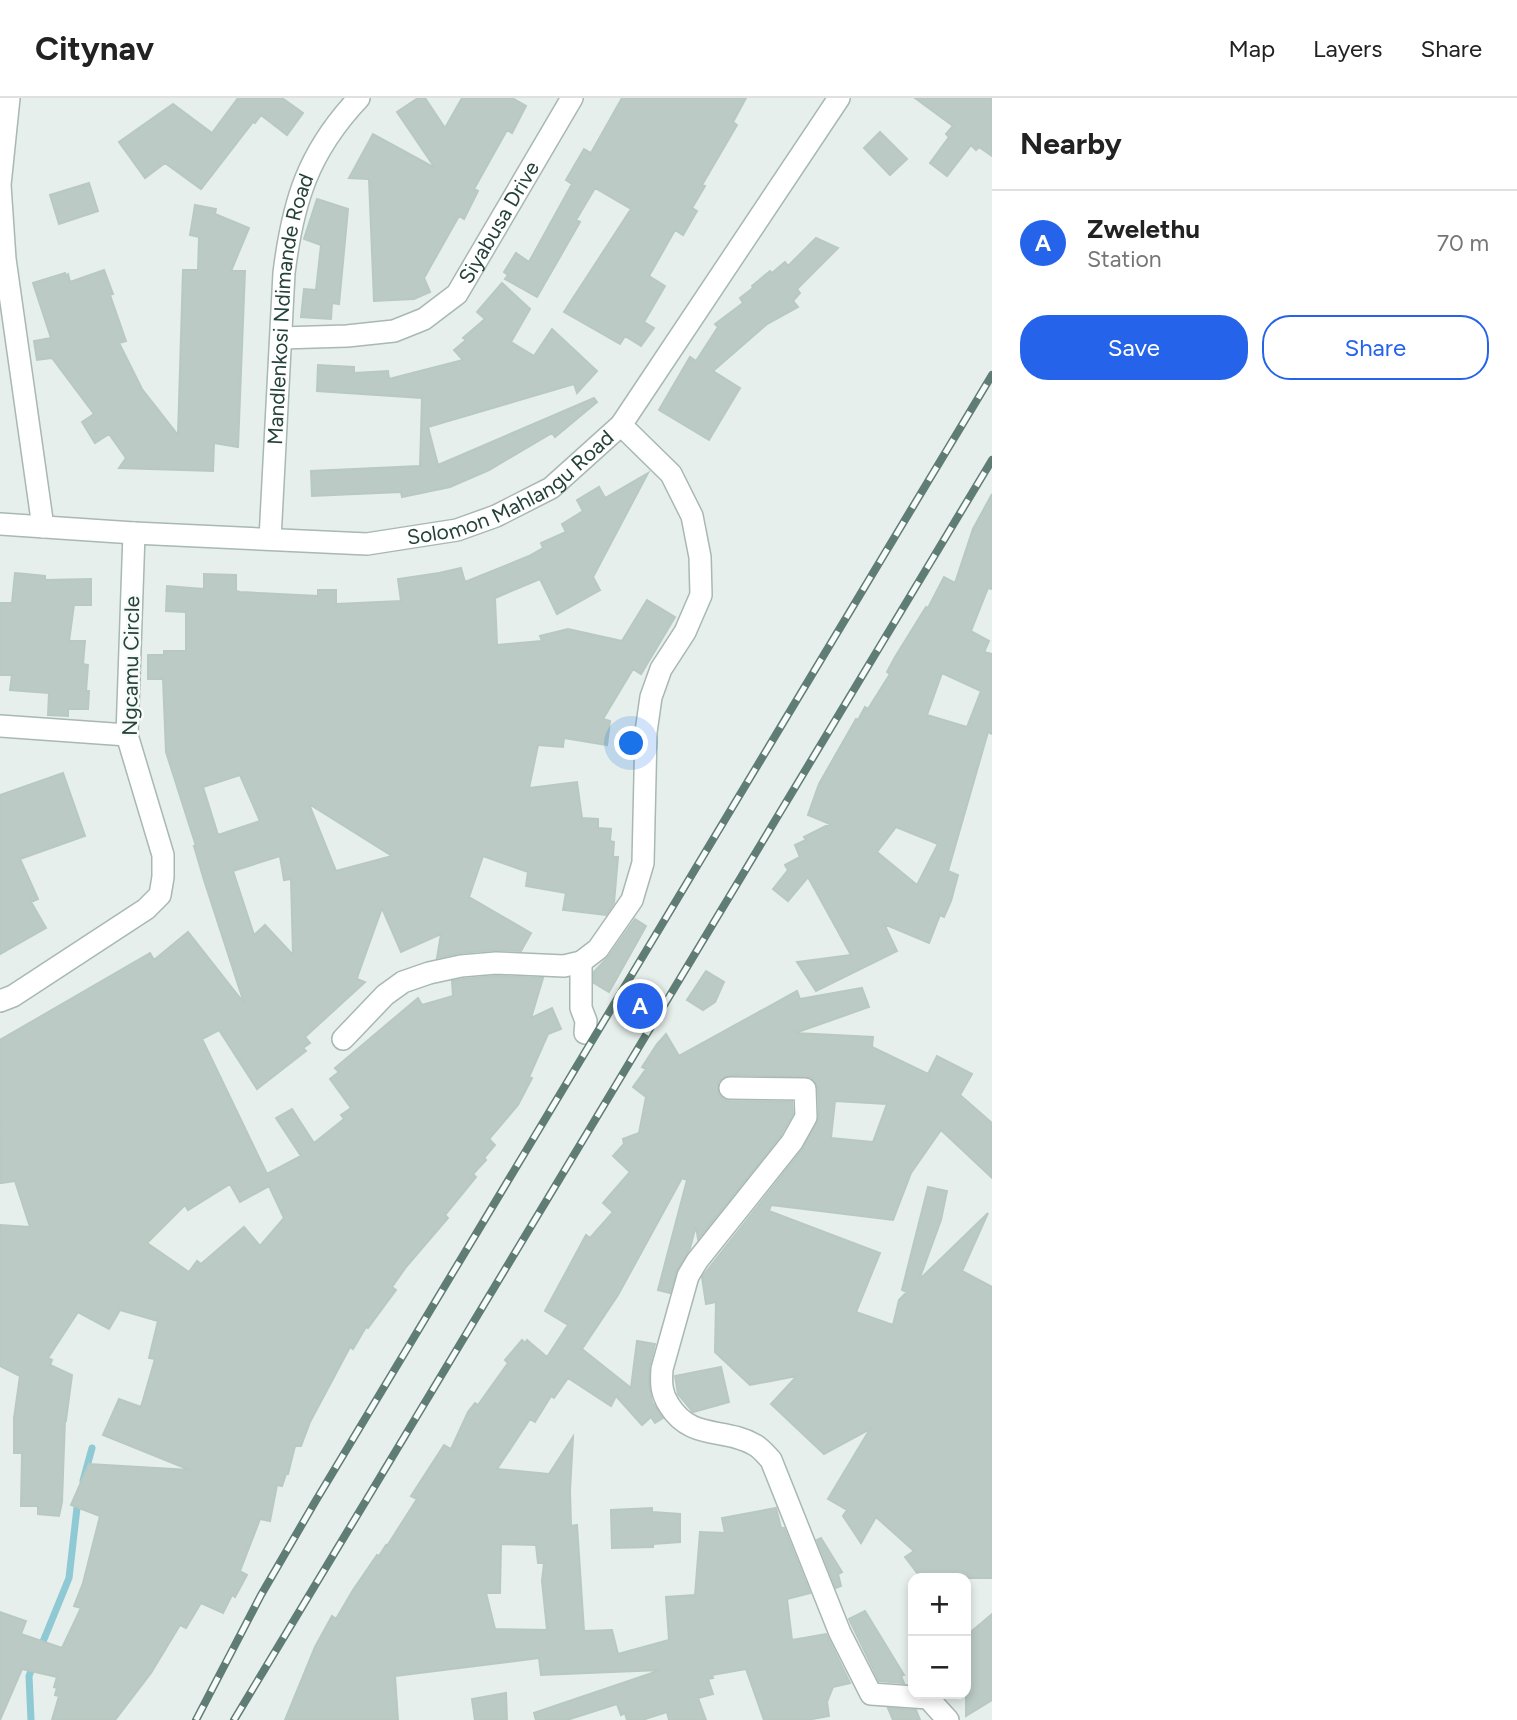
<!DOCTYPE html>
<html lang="en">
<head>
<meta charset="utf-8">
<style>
  :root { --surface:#fff; --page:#f6f6f6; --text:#222; --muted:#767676; --line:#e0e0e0; --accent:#2563eb }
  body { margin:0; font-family:Figtree,sans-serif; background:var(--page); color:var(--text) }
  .controls { position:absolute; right:21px; bottom:21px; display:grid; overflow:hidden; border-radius:14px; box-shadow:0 4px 10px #0003 }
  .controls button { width:63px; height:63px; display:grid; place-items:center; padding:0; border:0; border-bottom:2px solid var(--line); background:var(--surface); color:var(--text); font:35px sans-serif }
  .you { position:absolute; left:632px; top:646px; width:24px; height:24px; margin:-18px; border:5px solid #fff; border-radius:50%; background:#1a73e8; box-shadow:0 0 0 10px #1a73e833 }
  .badge { display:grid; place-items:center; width:46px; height:46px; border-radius:50%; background:var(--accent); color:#fff; font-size:23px; font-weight:700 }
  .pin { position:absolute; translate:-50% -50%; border:4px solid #fff; box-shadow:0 2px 7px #0006 }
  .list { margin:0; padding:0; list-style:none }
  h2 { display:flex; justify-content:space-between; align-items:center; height:91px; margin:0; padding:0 28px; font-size:30px }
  h2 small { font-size:23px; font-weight:400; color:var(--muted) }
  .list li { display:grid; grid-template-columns:46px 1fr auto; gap:21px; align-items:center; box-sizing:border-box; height:105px; padding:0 28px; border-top:2px solid var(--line) }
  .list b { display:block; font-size:26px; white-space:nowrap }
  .list p { margin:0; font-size:23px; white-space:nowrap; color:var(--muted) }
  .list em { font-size:23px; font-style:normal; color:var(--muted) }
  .actions { display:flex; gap:14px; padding:21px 28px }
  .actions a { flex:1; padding:16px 0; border:2px solid var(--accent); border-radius:28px; text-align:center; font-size:24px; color:var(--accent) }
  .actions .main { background:var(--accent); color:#fff }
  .map { position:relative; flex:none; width:992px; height:1622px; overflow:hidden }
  header { display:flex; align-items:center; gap:42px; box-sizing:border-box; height:98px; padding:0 35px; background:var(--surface); border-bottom:2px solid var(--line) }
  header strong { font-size:33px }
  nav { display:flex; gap:38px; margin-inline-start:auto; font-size:24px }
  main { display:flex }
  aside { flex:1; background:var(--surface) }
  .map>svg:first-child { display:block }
</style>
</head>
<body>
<header>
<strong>Citynav</strong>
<nav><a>Map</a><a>Layers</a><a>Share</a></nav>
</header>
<main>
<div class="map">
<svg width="992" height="1622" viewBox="0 0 992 1622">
  <rect width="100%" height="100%" fill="#e6efeb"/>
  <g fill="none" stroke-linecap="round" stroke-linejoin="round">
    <!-- stream -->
    <path stroke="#8ec9d4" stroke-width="7" d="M83 1383 92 1350
      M40 1551 69 1480 78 1401
      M31 1622 29 1578 34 1565"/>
  </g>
  <!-- building -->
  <path fill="#bbcac4" stroke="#b8c9c2" stroke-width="2" fill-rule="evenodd" d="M238 0H282L303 15 287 37 261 17 255 25 253 24 201 91 165 65 145 80 119 44 173 6 212 35Z
    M418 0H425L445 30 462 0H512L526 8 512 35 507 32 474 91 478 93 464 121 459 118 424 180 430 194 414 201 374 203 369 81 349 80 373 36 435 70 397 14Z
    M622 0H746L733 24 737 27 702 87 705 88 692 110 697 113 683 137 675 132 649 178 665 188 644 224 654 230 641 248 625 238 620 246 564 214 631 111 595 90 576 122 580 124 537 199 505 181 508 177 504 174 516 155 529 164 572 86 566 82 584 51 591 55Z
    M915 0H992V58L979 49 976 52 971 47 947 78 930 65 949 39 946 36 953 28Z
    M880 34 907 61 890 77 864 50Z
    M89 85 98 113 59 126 50 97Z
    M317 101 348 111 339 206 332 205 331 221 301 219 304 191 316 192 321 147 304 141Z
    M195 107 216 111 215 116 249 130 231 173H245L238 349 214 345 213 373 119 370 126 360 109 336 95 345 82 324 94 316 52 260 37 262 34 243 51 240 33 185 65 175V178L68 176 70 184 104 172 113 196 110 197 126 243 119 245 142 291 178 337 183 172H198L199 139 190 137Z
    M816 140 838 150 797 191 800 195 793 203 798 209 767 226 713 273 740 290 709 342 659 312 690 259 696 263 718 229 715 226 743 205 740 200 753 190 752 188 770 173 772 175 785 164 788 168Z
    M502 185 530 211 511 244 534 258 552 231 597 273 577 295 574 286 428 329 438 367 594 300 597 304 555 339 552 335 489 372 450 389 402 399 401 394 312 398 311 373 420 368 422 300 317 293 318 267 354 269V275L388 273 389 281 463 262 454 252 466 242 463 240 485 221 477 214Z
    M648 375 593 479 600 492 557 516 540 481 495 500 497 547 542 543 540 538 568 531 622 543 647 502 675 519 641 576 633 571 603 621 610 623 607 647 564 640 563 649 538 647 529 690 577 684 582 720 598 721V730L611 731 610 743 614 744 613 759H618L614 805 606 817 563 812 566 795 526 788 528 774 483 758 469 799 531 835 521 853 495 852 460 855 437 860 441 836 401 854 382 810 358 877 357 881 365 884 305 939 310 945 303 950 306 953 257 991 219 932 202 941 267 1076 301 1058 276 1020 292 1011 314 1045 344 1021 341 1017 351 1010 330 981 339 974 335 970 418 900 422 907 453 898 452 883 463 881 496 878 543 880 531 920 552 910 561 931 548 936 529 979 532 980 518 1007 489 1041 495 1047 484 1060 486 1062 473 1076 476 1079 445 1117 448 1120 406 1169 392 1189 396 1192 368 1230 366 1229 353 1251 350 1249 310 1324 301 1348H295L288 1376H286L282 1388 277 1387 270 1423 260 1421 240 1473 247 1477 235 1499 232 1497 223 1515 201 1505 186 1530 180 1527 151 1575 115 1622H52L59 1598 55 1597 57 1590 54 1589 57 1579 22 1571 0 1622V1514L26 1523 21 1536 62 1550 81 1510 74 1508 83 1485 100 1418 71 1407 89 1366 190 1372 103 1337 119 1301 141 1309 155 1261 149 1260 158 1223 120 1212 109 1231 78 1214 48 1260 52 1262 50 1267 72 1277 66 1322 65 1321 62 1404 59 1418 38 1416V1408H21L22 1355H14V1320L20 1278 0 1268V1127L30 1129 15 1083 1 1085 0 942 150 855 154 862 188 834 244 905 204 782 194 748H196L166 654 163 581H148V557H164V553H186V514L166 513 167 488 204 491V476L236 477V493L240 494 318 498V492H336V506L401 503 398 481 439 475 461 470 465 484 529 458 543 450 541 445 566 434 562 426 583 413 577 402 599 389 605 400ZM240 677 260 723 218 737 203 689ZM309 706 392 758 336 773ZM280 758 284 782 291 781 293 857 265 827 254 837 233 773ZM230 1086 240 1104 269 1088 284 1120 260 1148 244 1129 201 1166 197 1163 189 1174 147 1145 185 1107 188 1112Z
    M992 396V491L988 490 971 533 989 543 984 554 992 556V636L988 634 948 773 958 777 951 803 944 819 940 817 929 845 884 826 897 853 816 893 797 864 851 857 808 779 788 803 773 791 788 772 785 767 800 759 795 747 806 742 804 739 830 726 808 717 819 686 856 621 858 622 865 609 868 611 890 576 887 574 895 559 926 509 928 510 944 479 955 485 973 431ZM942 575 981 593 967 629 927 617ZM896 729 938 746 917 787 877 754Z
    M15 475 45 478V482L91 481V507H74L69 543H85L83 566 88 567 86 593H89L88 611H68V618L48 617 49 595 10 592 12 577H0V505H12Z
    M63 675 85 738 20 761 38 801 31 804 46 830 0 856V697Z
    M635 821 646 828 609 894 594 885V874L609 858Z
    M706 873 724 884 715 904 703 912 687 902Z
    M862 890 869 909 795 935 873 939 872 949 928 976 937 958 972 976 960 997 992 1025V1080L941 1032 911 1075 893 1122 771 1107 769 1113 880 1155 856 1214 893 1227 899 1202 907 1194 902 1192 928 1089 947 1093 941 1122 919 1182 988 1115 962 1173 992 1189V1480H921L905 1459 914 1453 876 1419 861 1445 843 1418 847 1412 828 1401 870 1331 824 1356 771 1306 797 1278 750 1287 715 1254 716 1204 706 1206 702 1179 802 1052 819 1019 818 990 811 979 729 977 718 984V996L723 1001 730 1003 792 1004 793 1016 781 1037 698 1141 696 1128 690 1150 677 1172 670 1195 658 1192 687 1082 682 1080 618 1197 582 1251 631 1290 637 1243 655 1246 649 1270V1287L652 1304 663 1320 655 1325 651 1319 642 1327 616 1298 611 1308 568 1280 554 1300 551 1298 535 1324 530 1321 497 1371 549 1376 573 1339 570 1393 571 1428 577 1427 584 1533 612 1532 618 1556 669 1542 666 1499 695 1497 700 1434 725 1435 722 1420 776 1410 781 1430H784L810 1495 787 1501 792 1542 826 1536 850 1585 833 1589 827 1604 829 1618 807 1622H764L746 1571 712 1577 713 1580 708 1581 713 1596 698 1600 706 1622H669L667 1614 642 1622H627L625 1615 621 1617 617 1606 567 1622H536L534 1615 661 1572 541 1577 539 1560 395 1578 398 1622H285L315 1549 332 1518 336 1521 353 1492 377 1457 379 1458 386 1447 387 1448 417 1401 411 1398 444 1347 451 1351 468 1314 475 1305 478 1307 508 1265 505 1262 522 1242 525 1245 527 1242 547 1259 568 1227 545 1213 586 1137 590 1140 613 1114 603 1105 630 1074 613 1058 624 1046 623 1041 639 1035 646 999 633 989 646 971 642 969 657 946 666 936 679 958 797 893 800 901ZM835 1003 887 1006 873 1044 831 1040ZM501 1446 536 1447 538 1465H544L542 1483 547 1532 495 1531 486 1495H500Z
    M721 1269 729 1304 693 1314 678 1296 675 1278Z
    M652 1410V1414L680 1416V1444L653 1446V1449L612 1450 611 1412Z
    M821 1440 842 1474 838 1476 841 1488 836 1490 817 1442Z
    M865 1513 904 1577 901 1578 904 1585 879 1583 849 1521Z
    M992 1516V1602L966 1618V1538Z
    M506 1595 507 1622H475L472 1601Z
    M888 1610 916 1612 920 1622H893Z"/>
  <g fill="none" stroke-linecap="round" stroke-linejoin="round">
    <!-- minor casing -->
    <g stroke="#a8b8b2" stroke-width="24">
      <g id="minor">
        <path d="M9 0 0 87 5 161 43 429"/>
        <path id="s1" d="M281 240 347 238 394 233 424 221 457 196 572 0"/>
        <path id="s2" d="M0 426 134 435 367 446 457 432 496 418 551 390 621 327 839 0"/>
        <path id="s3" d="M270 441 284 175C293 103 308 54 359 0"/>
        <path d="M0 628 127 637"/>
        <path d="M581 864V910L586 923 585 935"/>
        <path d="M0 903 13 898 146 811 160 797 163 779V757L127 637 134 435"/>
        <path d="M343 941 385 897 403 884 429 875 461 868 496 865 564 868 581 864 598 851 632 802 643 765 646 634 651 599 661 571 685 534 701 497 700 459 692 418 671 376 621 327"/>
        <path d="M730 990 805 991 806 1019 792 1044 697 1163 688 1178 662 1271C661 1285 661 1295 669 1307 691 1343 725 1329 755 1347 762 1351 766 1357 771 1362L840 1535 871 1596 928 1600 948 1622"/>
      </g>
    </g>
    <!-- minor -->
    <use href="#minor" stroke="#fff" stroke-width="21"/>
    <!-- rail casing -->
    <g stroke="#5f7d75" stroke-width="8">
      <path id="rail" d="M196 1622 261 1497 315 1404 992 277
        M234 1622 992 362"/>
    </g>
    <!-- rail -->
    <use href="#rail" stroke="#f7fbf9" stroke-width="5" stroke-dasharray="16" stroke-linecap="butt"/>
  </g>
  <g text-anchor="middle" stroke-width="5" stroke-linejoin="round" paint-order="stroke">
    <!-- street labels -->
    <g font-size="21" fill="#24423a" stroke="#f7fbf9">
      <text dy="7" stroke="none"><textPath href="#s1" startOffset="270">Siyabusa Drive</textPath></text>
      <text dy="7" stroke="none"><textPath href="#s3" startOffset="231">Mandlenkosi Ndimande Road</textPath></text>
      <text dy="7" stroke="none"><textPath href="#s2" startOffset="525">Solomon Mahlangu Road</textPath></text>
      <text transform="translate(131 568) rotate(-89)" y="7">Ngcamu Circle</text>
    </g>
  </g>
</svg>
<div class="controls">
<button>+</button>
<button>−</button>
</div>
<div class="you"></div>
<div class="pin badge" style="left:640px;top:908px">A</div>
</div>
<aside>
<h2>Nearby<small></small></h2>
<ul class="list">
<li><span class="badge">A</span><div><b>Zwelethu</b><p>Station</p></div><em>70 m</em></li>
</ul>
<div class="actions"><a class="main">Save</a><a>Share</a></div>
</aside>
</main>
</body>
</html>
